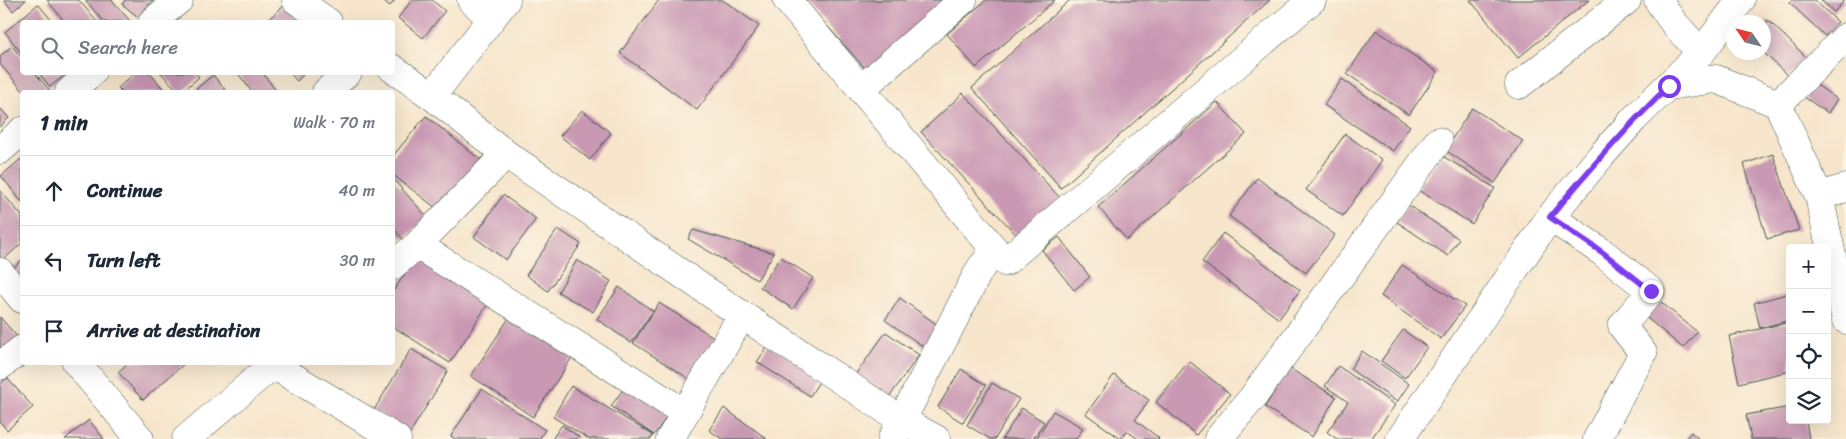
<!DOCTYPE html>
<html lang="en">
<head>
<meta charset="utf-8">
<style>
  :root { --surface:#fff; --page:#f2f2f3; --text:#1f2937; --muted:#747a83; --line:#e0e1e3 }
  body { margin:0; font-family:Sriracha,sans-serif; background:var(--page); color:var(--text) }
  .controls { position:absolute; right:15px; bottom:15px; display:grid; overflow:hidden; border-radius:5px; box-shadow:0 5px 20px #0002 }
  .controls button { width:45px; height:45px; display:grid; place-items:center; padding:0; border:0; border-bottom:1px solid var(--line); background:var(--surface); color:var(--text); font:25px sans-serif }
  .compass { position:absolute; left:1726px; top:15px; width:45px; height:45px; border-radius:50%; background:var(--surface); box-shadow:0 5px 20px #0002; rotate:305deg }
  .stop { position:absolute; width:15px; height:15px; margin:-11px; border:4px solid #7c3aed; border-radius:50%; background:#fff }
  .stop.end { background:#7c3aed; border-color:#fff; box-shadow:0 1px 5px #0008 }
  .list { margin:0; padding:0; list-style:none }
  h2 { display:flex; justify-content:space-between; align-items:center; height:65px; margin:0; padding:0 20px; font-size:21px }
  h2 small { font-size:16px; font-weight:400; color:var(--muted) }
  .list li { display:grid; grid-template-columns:32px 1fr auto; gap:15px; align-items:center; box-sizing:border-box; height:70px; padding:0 20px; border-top:1px solid var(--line) }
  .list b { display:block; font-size:19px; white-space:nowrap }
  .list em { font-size:16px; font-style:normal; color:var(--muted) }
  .icon { flex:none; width:28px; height:28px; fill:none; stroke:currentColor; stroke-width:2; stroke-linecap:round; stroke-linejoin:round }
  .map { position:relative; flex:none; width:1846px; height:439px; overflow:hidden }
  .search { position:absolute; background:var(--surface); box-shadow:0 5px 20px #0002; left:20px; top:20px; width:375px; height:55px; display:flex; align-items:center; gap:12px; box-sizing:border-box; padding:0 18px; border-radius:5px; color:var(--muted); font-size:19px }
  .panel { position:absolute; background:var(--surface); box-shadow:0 5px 20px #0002; left:20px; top:90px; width:375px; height:275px; border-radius:5px }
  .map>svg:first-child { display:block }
</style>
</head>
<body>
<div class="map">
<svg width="1846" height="439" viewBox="0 0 1846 439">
  <rect width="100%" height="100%" fill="#fcf5e5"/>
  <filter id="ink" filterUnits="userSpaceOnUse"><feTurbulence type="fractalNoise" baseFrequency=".02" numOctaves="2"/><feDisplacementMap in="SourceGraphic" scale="10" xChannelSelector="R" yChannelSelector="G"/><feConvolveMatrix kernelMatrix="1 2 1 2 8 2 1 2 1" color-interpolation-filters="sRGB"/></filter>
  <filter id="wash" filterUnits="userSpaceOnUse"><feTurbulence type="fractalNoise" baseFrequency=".0096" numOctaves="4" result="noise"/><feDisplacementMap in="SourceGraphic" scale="20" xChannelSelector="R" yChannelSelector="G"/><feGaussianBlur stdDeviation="1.12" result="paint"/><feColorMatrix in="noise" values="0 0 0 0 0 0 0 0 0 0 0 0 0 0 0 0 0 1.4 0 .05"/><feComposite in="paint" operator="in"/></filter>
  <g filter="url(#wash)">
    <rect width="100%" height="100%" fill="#f7e5cb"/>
    <g id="blocks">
      <!-- building -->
      <path fill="#c998b3" d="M4 0H26L13 11Z
        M47 0H79L97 22H65Z
        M85 0H112L130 21 104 22Z
        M125 0H153L138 17 122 4Z
        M382 0H395L390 6Z
        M412 0H432L445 11 423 38 398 18Z
        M659 0H723L759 26 697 110 620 53Z
        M804 0H955L871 75Z
        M986 0H1055L976 68 947 34Z
        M1070 0H1270L1061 188 972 88Z
        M1470 0H1589L1518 58Z
        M1793 0H1814L1838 22 1825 36 1790 3Z
        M1821 0H1845L1834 12Z
        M38 4 53 22H22V54L5 32Z
        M285 5 301 22H265Z
        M1768 20 1806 57 1788 76 1764 53V25Z
        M1376 30 1438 72 1409 115 1347 74Z
        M12 46 22 58V72H34L51 92H24L0 64V56Z
        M38 72H68L50 87Z
        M136 72H149L166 92H122L118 88Z
        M160 72H195L199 77 182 92H179Z
        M237 72H262L277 92H252Z
        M289 72H306L297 81Z
        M213 75 227 92H199L196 89Z
        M1342 79 1410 126 1393 151 1324 105Z
        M1814 83 1837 99 1828 113 1804 97Z
        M963 93 1064 202 1022 241 921 132Z
        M1217 102 1246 134 1127 240 1098 207Z
        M0 108 9 118 0 127Z
        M1472 108 1523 141 1495 183 1445 150Z
        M582 110 611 133 590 160 560 136Z
        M426 116 482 161 441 212 392 174V157Z
        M1345 134 1382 160 1343 216 1306 190Z
        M1773 154 1799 230 1767 239 1744 164Z
        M1441 155 1495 188 1472 224 1418 190Z
        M22 158V202L1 176Z
        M392 178 428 218 403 239 392 227Z
        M1257 178 1335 235 1306 273 1229 216Z
        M0 190 22 216V243L2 261 0 258Z
        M503 195 536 219 506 260 474 237Z
        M1408 205 1459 239 1448 256 1397 222Z
        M558 229 581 244 548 291 526 275Z
        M693 230 774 253 757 280 688 239Z
        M1223 233 1300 290 1279 319 1202 262Z
        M1059 237 1090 277 1074 290 1042 250Z
        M419 253 491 299 450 363 392 326V293Z
        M781 257 813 278 793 309 760 287Z
        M22 260V290L8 273Z
        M577 260 611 281 593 312 558 292Z
        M1402 265 1465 306 1441 339 1381 296Z
        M619 287 653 311 631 343 597 319Z
        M1790 293V320L1760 328 1754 303Z
        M900 298 939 326 924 347 885 320Z
        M1656 298 1697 332 1683 348 1642 314Z
        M659 303 720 341 694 382 633 343Z
        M511 315 573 356 533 417 471 376Z
        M0 317 19 339 0 355Z
        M1790 322V371L1739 383 1729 336Z
        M1403 330 1427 347 1405 378 1381 361Z
        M886 332 919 355 888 399 855 375Z
        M770 343 822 377 810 396 757 362Z
        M411 349 448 371 410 433 374 410Z
        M1362 351 1409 384 1397 402 1350 369Z
        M1189 361 1230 394 1196 435 1156 402Z
        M129 362H186L143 400 118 372Z
        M1338 366 1395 405 1371 439H1337L1327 432 1348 402 1325 386Z
        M1289 368 1336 397 1312 437 1265 407Z
        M961 369 986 385 963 423 938 407Z
        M1114 375 1149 400 1135 420 1159 438 1158 439H1138L1127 431 1121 439 1086 414Z
        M7 378 33 407 7 430 0 422V384Z
        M630 380 671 410 654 435 611 406Z
        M992 383 1019 399 995 439H990L967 425Z
        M571 386 653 435 651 439H589L553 417Z
        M482 389 545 430 539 439H455L451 436Z
        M1790 407V420H1806L1809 439H1751L1746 415Z
        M724 408 766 438V439H722L709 430Z
        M1022 408 1044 422 1033 439H1002Z
        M1053 411 1083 428 1076 439H1036Z
        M89 420 104 439H65Z
        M562 425 579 437 577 439H552Z
        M1691 432 1699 439H1685Z"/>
    </g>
  </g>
  <g filter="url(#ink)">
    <use href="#blocks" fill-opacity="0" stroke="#3f564b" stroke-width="1"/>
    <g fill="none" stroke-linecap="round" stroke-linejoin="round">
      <!-- minor casing -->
      <g stroke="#3f564b" stroke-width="29">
        <path id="minor" d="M296 0 328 22
          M471 0 492 18
          M787 0 1005 262 1312 0
          M1658 0 1673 22 1701 53
          M152 22 179 0
          M392 68 432 96 506 154 742 315 903 421 936 439
          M1519 85 1627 0
          M1669 86 1716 79 1778 104 1819 196 1846 320
          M861 89 963 0
          M69 92 92 72
          M326 92 348 72
          M432 96 506 0
          M1778 104 1846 37
          M0 150 22 131
          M1819 196 1846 188
          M1550 217 1602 252 1651 291 1622 326 1643 353 1597 439
          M417 245 685 413 670 439
          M392 266 417 245 506 154
          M0 272 22 299
          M76 362 140 439
          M273 365 397 439
          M0 366 22 349
          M685 413 742 315
          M186 439 276 362
          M892 439 980 269 995 250
          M1218 439 1253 397 1438 141
          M1400 439 1550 217 1601 156 1634 119 1701 53 1741 0"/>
      </g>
      <!-- minor -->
      <use href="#minor" stroke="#fff" stroke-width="28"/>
    </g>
  </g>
  <g fill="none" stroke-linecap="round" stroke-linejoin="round" filter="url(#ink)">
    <!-- route -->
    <path stroke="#7c3aed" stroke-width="6" d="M1651 291 1602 252 1550 217C1588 171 1626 127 1669 86"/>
  </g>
</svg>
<div class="controls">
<button>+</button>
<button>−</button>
<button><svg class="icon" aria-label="locate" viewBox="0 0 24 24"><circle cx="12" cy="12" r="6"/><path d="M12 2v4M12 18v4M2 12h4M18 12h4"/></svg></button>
<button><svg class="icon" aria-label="layers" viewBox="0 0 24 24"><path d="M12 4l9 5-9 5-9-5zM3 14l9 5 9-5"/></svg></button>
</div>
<svg class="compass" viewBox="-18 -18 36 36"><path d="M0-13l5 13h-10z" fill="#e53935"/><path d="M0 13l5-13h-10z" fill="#747a83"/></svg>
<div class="stop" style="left:1669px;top:86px"></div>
<div class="stop end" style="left:1651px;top:291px"></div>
<div class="search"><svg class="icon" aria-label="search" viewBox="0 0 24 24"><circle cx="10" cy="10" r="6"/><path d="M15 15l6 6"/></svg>Search here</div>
<section class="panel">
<h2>1 min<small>Walk · 70 m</small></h2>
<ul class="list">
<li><svg class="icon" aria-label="ahead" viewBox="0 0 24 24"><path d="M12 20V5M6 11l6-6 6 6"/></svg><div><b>Continue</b></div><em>40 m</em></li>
<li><svg class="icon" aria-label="left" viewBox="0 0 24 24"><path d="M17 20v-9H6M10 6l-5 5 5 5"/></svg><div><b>Turn left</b></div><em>30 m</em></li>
<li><svg class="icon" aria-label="arrive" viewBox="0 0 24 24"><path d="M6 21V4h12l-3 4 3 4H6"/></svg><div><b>Arrive at destination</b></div></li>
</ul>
</section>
</div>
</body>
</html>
